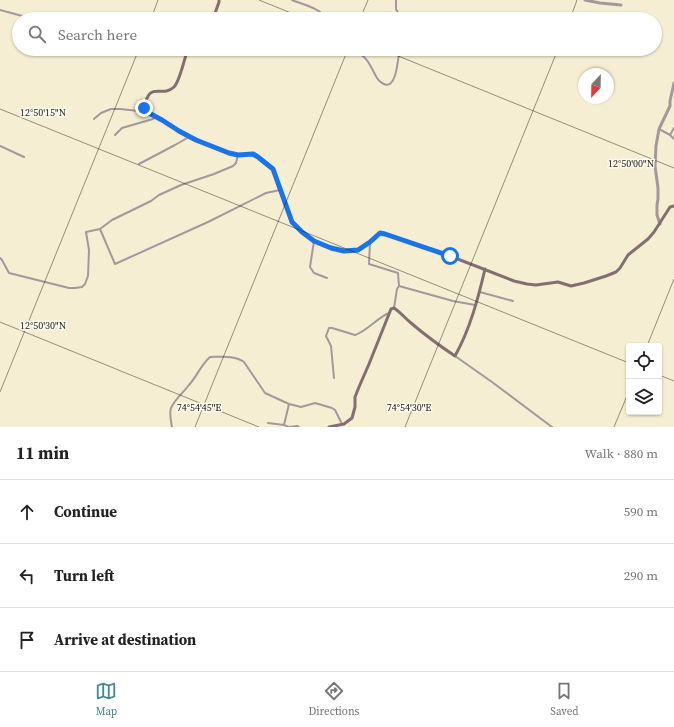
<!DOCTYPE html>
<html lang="en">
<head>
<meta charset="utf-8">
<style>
  :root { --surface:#fff; --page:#f6f6f6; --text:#222; --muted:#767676; --line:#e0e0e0; --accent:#428a8b }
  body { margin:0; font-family:"Source Serif 4",serif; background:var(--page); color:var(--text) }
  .controls { position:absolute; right:12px; bottom:12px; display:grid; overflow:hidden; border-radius:4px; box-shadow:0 1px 3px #0004 }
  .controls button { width:36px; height:36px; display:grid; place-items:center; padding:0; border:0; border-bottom:1px solid var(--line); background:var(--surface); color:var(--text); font:20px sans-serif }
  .compass { position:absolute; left:578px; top:68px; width:36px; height:36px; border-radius:50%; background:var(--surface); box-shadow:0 1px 3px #0004; rotate:202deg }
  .stop { position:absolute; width:12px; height:12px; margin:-9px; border:3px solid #1a73e8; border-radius:50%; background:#fff }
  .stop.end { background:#1a73e8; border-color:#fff; box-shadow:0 1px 4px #0008 }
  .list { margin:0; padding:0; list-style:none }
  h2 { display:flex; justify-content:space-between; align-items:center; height:52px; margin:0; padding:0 16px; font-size:17px }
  h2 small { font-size:13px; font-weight:400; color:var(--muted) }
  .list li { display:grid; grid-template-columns:26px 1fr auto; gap:12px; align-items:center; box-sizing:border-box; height:64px; padding:0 16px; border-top:1px solid var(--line) }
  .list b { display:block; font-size:15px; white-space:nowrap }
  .list em { font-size:13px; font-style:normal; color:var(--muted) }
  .icon { flex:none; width:22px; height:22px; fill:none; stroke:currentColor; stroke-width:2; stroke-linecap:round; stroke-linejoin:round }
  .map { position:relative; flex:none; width:674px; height:427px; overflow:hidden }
  .search { position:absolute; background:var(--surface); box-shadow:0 1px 3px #0004; left:12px; right:12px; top:12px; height:44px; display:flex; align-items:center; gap:10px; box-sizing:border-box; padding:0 14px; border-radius:22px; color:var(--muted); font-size:15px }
  .sheet { height:244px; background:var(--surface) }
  nav { display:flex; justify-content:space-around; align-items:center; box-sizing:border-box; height:56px; border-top:1px solid var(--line); background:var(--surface); font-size:11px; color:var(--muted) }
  nav a { display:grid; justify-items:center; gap:2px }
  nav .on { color:var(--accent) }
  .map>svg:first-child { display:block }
</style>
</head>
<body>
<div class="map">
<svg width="674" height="427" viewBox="0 0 674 427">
  <rect width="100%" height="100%" fill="#f5eed3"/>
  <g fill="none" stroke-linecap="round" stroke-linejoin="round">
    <!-- minor -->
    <path stroke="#a69899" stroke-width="2" d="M292 0C304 5 320 8 327 19
      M396 0V9L402 19
      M0 10 26 17 29 19
      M409 19 410 16 419 13
      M177 49 185 55
      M341 49C344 51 347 52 350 53 355 54 360 53 364 57 370 62 373 72 377 78 379 81 381 83 384 84 396 90 398 60 399 53L401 49
      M94 119 101 113 111 109H120L139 111 144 108
      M659 129 670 135 674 139
      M115 135 122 128 153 119 156 117
      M670 135 674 128
      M0 146 24 157
      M139 164 175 145 189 137
      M100 229 112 220 151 201 159 195 181 185 214 174 233 166 236 163 238 155
      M314 241 310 267 314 273 327 278
      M370 242 369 264 398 273 399 286 397 289 394 308
      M0 258 2 260 9 273 69 288H75L82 287 85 284 88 276 89 250 86 232 100 229 115 264 208 222 266 193 280 190
      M399 286 453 301 475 305
      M480 292 513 301
      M455 356 492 382 552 427
      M334 378 331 346 326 336 329 328H332L355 335C367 331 377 318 389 313
      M268 423 284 425 289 427 297 426 299 427
      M284 425 289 404
      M172 427C171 421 169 414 171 408 175 399 183 393 189 385 197 376 201 365 210 357 221 357 235 355 244 362L265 393 289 404 301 407 315 403 332 408 335 410 342 424"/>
    <!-- tertiary -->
    <path stroke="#a69899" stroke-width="3" d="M585 0 600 3 621 5
      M660 224 657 215V205L658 199V188L655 166 656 146 659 129 670 106V101L674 83"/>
    <!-- secondary -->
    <path stroke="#836f70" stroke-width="3" d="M213 19 219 2V0
      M188 49C184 59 180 81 174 87 161 99 150 79 144 108L147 112 162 120 179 131 196 140 229 153 238 155 253 154 258 157 264 161 273 169 292 222 302 232 314 241 331 248 344 251 359 250 370 242 380 233 385 234 450 256 514 281 527 284 536 285 558 282 571 286 584 283 606 276 616 272 620 268 628 255 648 239 654 232 670 207 674 206
      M329 427 344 424 352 418 355 407V397L359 387 369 364 391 309 394 308C400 312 405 318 411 323 425 335 440 346 455 356 470 329 478 299 485 269"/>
  </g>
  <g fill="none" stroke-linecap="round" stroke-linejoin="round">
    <!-- route -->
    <path stroke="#1a73e8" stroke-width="5" d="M144 108 147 112 162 120 179 131 196 140 229 153 238 155 253 154 258 157 273 169 292 222 302 232 314 241 331 248 344 251 358 250 370 242 380 233 385 234 450 256"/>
  </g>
  <!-- ticks -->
  <path fill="none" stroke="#1c1a10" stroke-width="1" stroke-opacity="0.45" d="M259 0 306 19M151 19 158 0M360 19 368 0M570 19 577 0M381 49 674 168M0 109 629 363M0 322 259 427M647 346 674 279M659 375 674 381M0 392 139 49M195 427 348 49M405 427 558 49M614 427 629 391"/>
  <g font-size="10" text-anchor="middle" fill="#1c1a10" stroke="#fefbf0" stroke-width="3" stroke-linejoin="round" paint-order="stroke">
    <text x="43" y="116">12°50'15"N</text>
    <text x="631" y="167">12°50'00"N</text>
    <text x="43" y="329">12°50'30"N</text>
    <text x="199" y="411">74°54'45"E</text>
    <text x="409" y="411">74°54'30"E</text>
  </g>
</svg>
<div class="controls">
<button><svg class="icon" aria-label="locate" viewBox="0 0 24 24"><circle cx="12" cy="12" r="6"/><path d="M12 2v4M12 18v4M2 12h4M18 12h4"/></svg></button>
<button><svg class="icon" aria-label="layers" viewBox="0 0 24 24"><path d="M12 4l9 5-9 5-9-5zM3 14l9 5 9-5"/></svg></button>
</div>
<svg class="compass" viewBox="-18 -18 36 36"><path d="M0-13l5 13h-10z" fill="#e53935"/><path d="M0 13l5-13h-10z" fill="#767676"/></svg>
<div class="stop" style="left:450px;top:256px"></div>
<div class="stop end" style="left:144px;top:108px"></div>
<div class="search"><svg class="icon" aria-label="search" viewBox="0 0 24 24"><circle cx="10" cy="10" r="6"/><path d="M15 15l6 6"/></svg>Search here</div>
</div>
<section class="sheet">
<h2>11 min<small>Walk · 880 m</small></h2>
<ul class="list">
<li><svg class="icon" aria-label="ahead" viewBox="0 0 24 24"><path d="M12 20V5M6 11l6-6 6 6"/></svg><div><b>Continue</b></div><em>590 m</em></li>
<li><svg class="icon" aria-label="left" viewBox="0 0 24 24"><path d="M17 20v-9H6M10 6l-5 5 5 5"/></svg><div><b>Turn left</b></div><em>290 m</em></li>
<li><svg class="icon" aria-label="arrive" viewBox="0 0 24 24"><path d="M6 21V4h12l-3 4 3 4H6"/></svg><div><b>Arrive at destination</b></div></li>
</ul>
</section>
<nav>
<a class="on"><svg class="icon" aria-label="map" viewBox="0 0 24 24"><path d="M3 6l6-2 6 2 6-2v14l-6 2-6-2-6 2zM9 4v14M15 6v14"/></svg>Map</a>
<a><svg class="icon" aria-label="directions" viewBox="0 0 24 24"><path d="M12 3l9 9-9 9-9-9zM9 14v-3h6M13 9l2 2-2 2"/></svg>Directions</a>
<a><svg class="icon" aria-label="saved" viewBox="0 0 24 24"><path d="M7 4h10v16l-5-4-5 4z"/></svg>Saved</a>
</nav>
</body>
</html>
